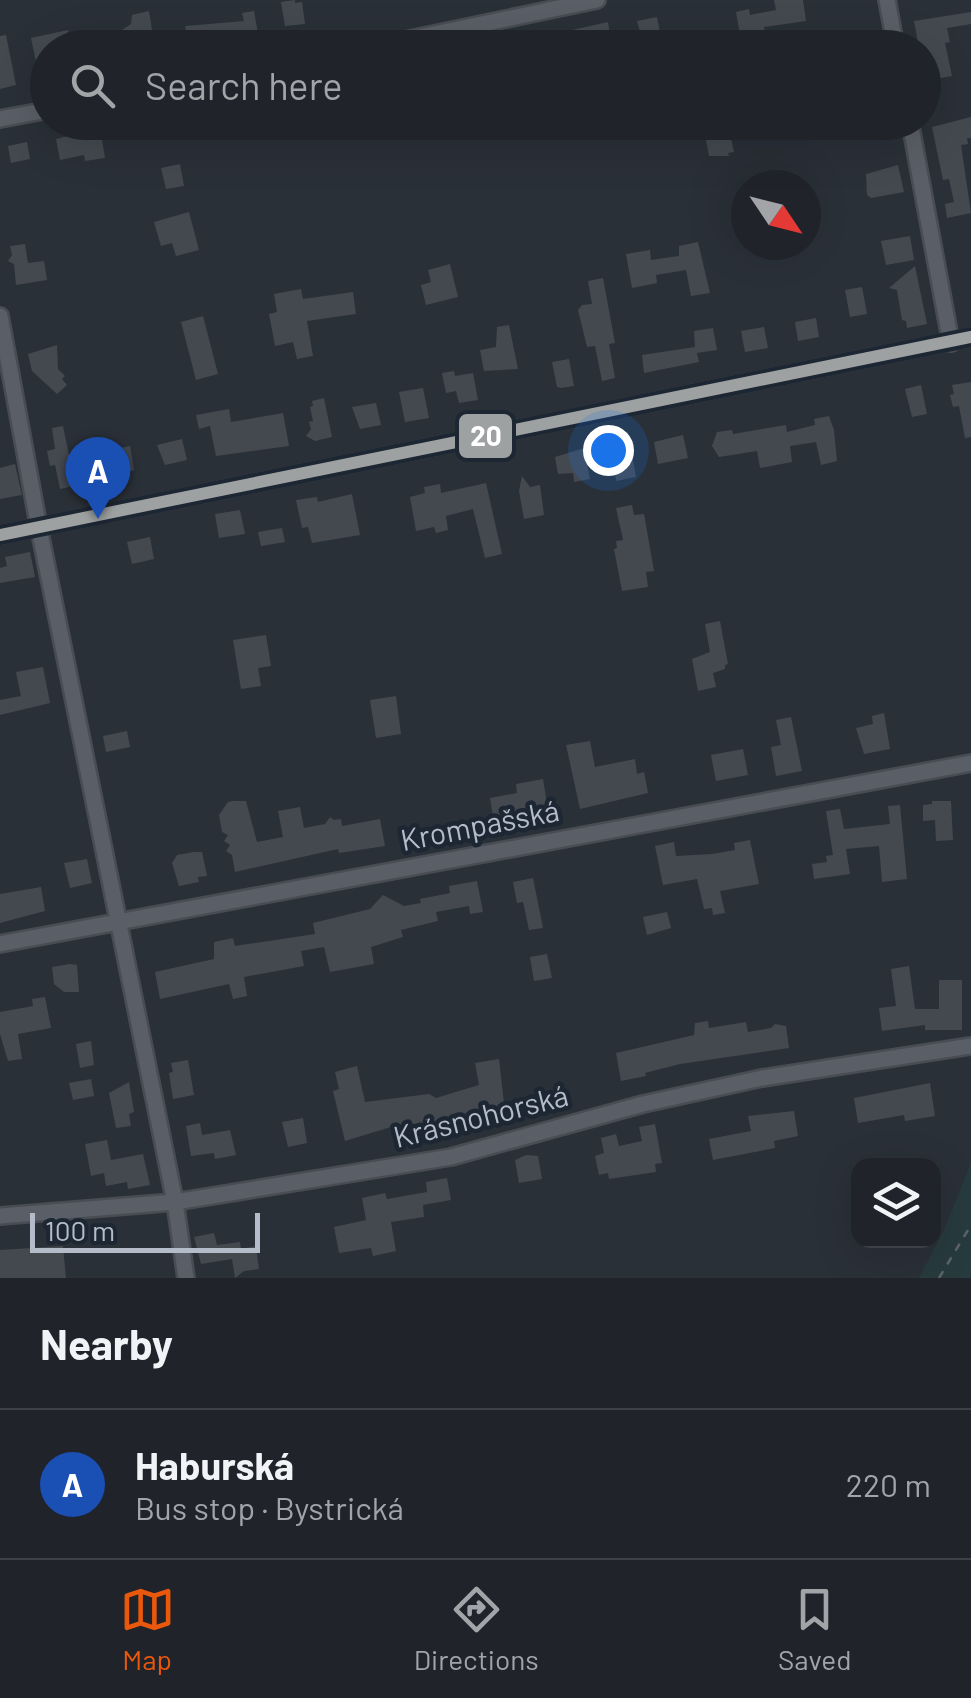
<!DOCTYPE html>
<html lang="en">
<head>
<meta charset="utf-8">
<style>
  :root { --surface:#20242a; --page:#282c32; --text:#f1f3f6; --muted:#a2a4a8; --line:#3d4147; --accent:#ea580c }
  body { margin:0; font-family:Barlow,sans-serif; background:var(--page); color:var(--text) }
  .controls { position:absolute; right:30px; bottom:30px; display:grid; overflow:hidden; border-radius:20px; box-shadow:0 10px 40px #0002 }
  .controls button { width:90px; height:90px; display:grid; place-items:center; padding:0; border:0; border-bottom:2px solid var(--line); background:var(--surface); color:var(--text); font:50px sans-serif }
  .compass { position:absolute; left:731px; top:170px; width:90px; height:90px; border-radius:50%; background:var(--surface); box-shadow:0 10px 40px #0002; rotate:125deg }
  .scale { position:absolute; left:30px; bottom:25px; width:230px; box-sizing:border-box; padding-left:10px; border:5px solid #b4bcc9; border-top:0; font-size:28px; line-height:35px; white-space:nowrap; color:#b4bcc9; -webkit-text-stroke:8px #1d2633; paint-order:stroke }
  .you { position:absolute; left:608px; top:450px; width:35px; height:35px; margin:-25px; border:8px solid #fff; border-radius:50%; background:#1a73e8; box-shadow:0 0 0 15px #1a73e833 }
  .badge { display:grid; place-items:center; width:65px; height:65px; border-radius:50%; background:var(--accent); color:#fff; font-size:32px; font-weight:700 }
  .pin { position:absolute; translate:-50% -82px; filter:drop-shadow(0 2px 5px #0008) }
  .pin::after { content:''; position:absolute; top:52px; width:35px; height:30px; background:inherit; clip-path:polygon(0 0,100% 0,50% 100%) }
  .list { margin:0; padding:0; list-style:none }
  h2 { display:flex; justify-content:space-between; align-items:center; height:130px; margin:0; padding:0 40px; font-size:42px }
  h2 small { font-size:32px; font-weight:400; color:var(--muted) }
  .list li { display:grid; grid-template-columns:65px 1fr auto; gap:30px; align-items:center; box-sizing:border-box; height:150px; padding:0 40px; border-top:2px solid var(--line) }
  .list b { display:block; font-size:38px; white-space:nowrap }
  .list p { margin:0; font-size:32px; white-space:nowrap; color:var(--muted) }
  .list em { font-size:32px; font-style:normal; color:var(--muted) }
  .icon { flex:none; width:55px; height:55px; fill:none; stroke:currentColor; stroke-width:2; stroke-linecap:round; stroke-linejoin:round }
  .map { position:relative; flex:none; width:971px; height:1278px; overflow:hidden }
  .search { position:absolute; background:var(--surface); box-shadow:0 10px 40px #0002; left:30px; right:30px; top:30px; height:110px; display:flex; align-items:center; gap:25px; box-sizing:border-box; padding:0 35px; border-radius:55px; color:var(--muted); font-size:38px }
  .sheet { height:280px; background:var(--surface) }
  nav { display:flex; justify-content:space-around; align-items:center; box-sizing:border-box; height:140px; border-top:2px solid var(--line); background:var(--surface); font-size:28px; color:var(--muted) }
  nav a { display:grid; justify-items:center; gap:5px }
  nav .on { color:var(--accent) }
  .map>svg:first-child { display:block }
</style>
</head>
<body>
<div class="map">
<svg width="971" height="1278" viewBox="0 0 971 1278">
  <rect width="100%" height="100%" fill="#2a3038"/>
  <!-- green -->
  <path fill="#273a3e" d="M971 1163V1278H919L945 1228Z"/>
  <!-- building -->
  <path fill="#444950" d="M295 0V3L302 2 305 24 285 26 281 2Z
    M774 0H803L806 21 764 27 766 41 742 46 736 12 749 9 750 15 776 10Z
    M149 11 155 48H140L139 43 125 46 122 30 131 24 132 15Z
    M254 11 259 39 234 44V48H189L185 26 244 21 242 13Z
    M971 12V24L947 28 950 42 945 43 952 76 924 81V69H927L924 48H919L914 21Z
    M657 17 663 48H651L649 34 641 35 637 21Z
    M608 22 612 48H570L568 31Z
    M68 30 70 44 48 48V59L36 62 31 38Z
    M875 33 878 48H833L832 42Z
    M6 35 16 85 0 89V36Z
    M971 117V138H967L968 144 961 145 971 213 947 218 945 204 954 202 949 179 943 180 932 127Z
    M100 128 105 158 85 161 84 155 60 160 56 139Z
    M730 133 734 152 728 153 729 156H709L706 140Z
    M27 142 30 159 11 163 8 146Z
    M180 164 184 186 166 189 161 168Z
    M898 165 904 192 871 198 867 195 866 174Z
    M189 212 199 250 176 256 172 243 161 246 154 222Z
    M910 236 914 260 886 265 881 241Z
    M698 242 710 293 691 296 686 270 656 275 657 283 632 288 626 254 650 250 651 260 679 256V246Z
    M25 244 28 263 44 261 47 280 16 285 14 264 8 261 12 255 10 246Z
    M450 264 458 297 426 305 421 285 431 282 428 270Z
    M915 266 927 324 907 328 906 321 902 320 897 290 889 288Z
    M603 278 615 343 609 344 615 378 602 381 595 346 587 347 578 310 582 305 592 304 588 281Z
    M862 287 867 314 850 317 845 290Z
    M301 289 303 299 353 292 356 314 307 321 313 356 297 359 293 342 275 346 269 314 277 312 274 294Z
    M203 316 218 374 196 380 181 322Z
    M816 318 819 337 798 341 795 322Z
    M509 325 518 369 484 371 480 350 496 347 497 327Z
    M764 327 768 348 745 352 741 331Z
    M713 328 717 350 697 353 699 362 644 373 642 355 695 347 694 331Z
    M57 345 58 369 65 376 62 379 67 385 57 394 32 371 28 354Z
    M569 359 574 386 561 388 557 387 552 362Z
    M454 371 455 376 473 373 478 400 459 403 456 391 446 393 442 373Z
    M971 382V437L965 438 959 406 953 407 950 395 954 394 952 385Z
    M921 385 927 414 912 417 905 389Z
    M423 388 429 418 405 422 399 392Z
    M324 398 332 437 315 441 306 436 311 429 309 422 313 421 310 407 313 406 312 401Z
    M376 403 381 425 360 429 352 407Z
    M229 409 231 422 283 413 289 446 216 456 210 426 199 429 196 415Z
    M829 416 834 430 837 461 821 465 816 442 790 446 792 462 760 468 757 451 719 457 712 446 717 432 732 430 733 434 786 425 787 432 815 425 814 419Z
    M63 426 72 469 84 467 87 483 60 489 55 465 50 466 47 451 55 449 52 428Z
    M628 432 636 477 616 481 611 435Z
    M683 435 688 458 658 464 654 442Z
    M182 439 187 460 165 465 157 445Z
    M130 446 134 470 114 475 109 450Z
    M584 448 590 479 574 482 573 473 558 474 555 457Z
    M15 464 22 495 0 499V468Z
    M522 476 530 487 540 485 544 515 524 519 519 491Z
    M486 483 502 554 485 558 473 509 446 516 448 530 436 533 434 527 416 531 410 497 425 493 424 487 440 484 441 493Z
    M352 494 360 535 312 543 308 527 302 528 296 500 317 497 318 502Z
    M632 505 634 515 644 514 654 571 646 572 648 587 622 591 614 549 617 548 616 541 623 540 616 508Z
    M240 510 245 534 219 538 215 514Z
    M282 528 285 542 261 546 258 532Z
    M150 537 154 559 132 564 127 542Z
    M30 552 35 577 0 583V568L7 566 5 557Z
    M720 621 728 664 725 665V669L713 673 716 687 698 691 692 659 710 652 705 624Z
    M266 635 271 666 258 668 261 686 241 689 233 640Z
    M43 667 50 703 0 715V700L21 696 16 672Z
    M396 696 401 734 376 738 370 700Z
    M884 713 890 749 864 754 856 728 873 724 872 716Z
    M791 717 802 771 776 776 771 747 781 745 776 720Z
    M127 731 130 747 106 752 103 736Z
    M590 741 595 767 635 759 637 774 644 772 648 793 580 809 566 745Z
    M743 749 748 775 716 781 711 755Z
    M543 779 549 815 522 820 520 811 493 816 490 798 517 793 516 784Z
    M233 801H246L257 842 283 837 278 811 300 807 304 828 325 824 330 817 334 820 341 819 342 826 380 819 385 846 339 853 338 849 235 872 232 855 226 851 230 845 224 841 228 835 222 832 219 815 228 802Z
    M932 801H951L953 840 936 841 935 820 923 821V805L932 804Z
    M900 805 907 879 882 882 879 846 846 849 850 874 814 879 812 864 827 862 826 856 833 855 826 811 840 809 844 829 890 824 888 806Z
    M750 840 759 884 720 891 725 913 713 915 712 908 704 909 697 879 663 885 655 846 674 842 676 856 712 854 735 850 734 843Z
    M194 852H202L207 876 198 877 199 882 179 886 172 863 177 855Z
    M87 859 92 883 70 888 64 863Z
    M533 878 543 928 529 930 523 902 517 903 513 882Z
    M477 881 483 912 470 914 469 906 436 912 438 921 401 930 403 937 371 947 374 964 330 972 324 947 301 951 304 966 244 977 247 996 233 999 229 984 160 999 155 972 214 959V942L233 938 235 946 315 934 313 923 370 909 383 895 404 906 421 903 420 899 450 893 449 886Z
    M41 887 45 911 0 923V894Z
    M667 912 671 928 647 935 643 917Z
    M547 954 552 978 534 981 530 957Z
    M70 964 77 965 79 992H64L54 984 52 967Z
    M909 966 915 1009H939V980H962V1030H925V1025L882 1031 879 1008 896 1006 891 969Z
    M45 997 51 1028 18 1034 22 1059 8 1061 0 1034V1012L33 1006 32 999Z
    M708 1021 709 1028 746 1022 748 1032 771 1028 775 1024 786 1026 789 1048 680 1064 645 1073 646 1076 621 1081 616 1053 694 1035 695 1023Z
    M91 1041 94 1065 80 1068 76 1044Z
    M499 1059 505 1112 449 1123 391 1127 345 1141 333 1091 339 1089 335 1072 357 1066 365 1102 429 1094 436 1098 479 1085 475 1063Z
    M188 1060 194 1095 173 1099 169 1073 173 1072 171 1063Z
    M91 1079 94 1096 73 1100 69 1083Z
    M129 1082 134 1112 129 1114 131 1126 116 1128 109 1093Z
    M930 1083 935 1116 905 1121 904 1115 858 1123 854 1098Z
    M794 1111 798 1136 774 1141 775 1148 713 1160 709 1139 751 1131 748 1116Z
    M303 1118 307 1143 288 1147 282 1122Z
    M200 1123 202 1135 230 1130 236 1155 215 1159 214 1153 191 1156 186 1126Z
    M655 1124 662 1163 655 1164 656 1172 609 1179 608 1173 599 1175 595 1156 604 1153 601 1138 616 1134 619 1146 642 1141 639 1127Z
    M107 1140 111 1160 143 1154 150 1185 128 1189 127 1182 106 1186 104 1173 91 1176 85 1144Z
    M526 1155 538 1156 542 1179 519 1183 515 1160Z
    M447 1178 451 1200 423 1205 424 1217 391 1222 396 1251 373 1256 371 1248 339 1253 334 1227 366 1220 362 1198 385 1193 387 1199 427 1192 426 1182Z
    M214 1233 217 1245 240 1242 241 1249 256 1246 259 1269 244 1271 235 1278 232 1259 201 1264 194 1237Z
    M63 1246 66 1278H0V1250Z"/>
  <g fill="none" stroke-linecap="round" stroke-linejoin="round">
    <!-- minor casing -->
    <g stroke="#484c53" stroke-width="20">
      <path id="minor" d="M887 0 896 48
        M367 48 597 0
        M0 119 48 110
        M910 122 951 343
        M0 316 39 528 175 1202 186 1278
        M0 535 971 337
        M0 944 971 763
        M0 1216 175 1202 451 1157 643 1104 762 1078 971 1046"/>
    </g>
    <!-- path -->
    <path stroke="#5d636a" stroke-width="2.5" stroke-dasharray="8 8" stroke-linecap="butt" d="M939 1278 971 1225"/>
    <!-- minor -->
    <use href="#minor" stroke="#5a5e66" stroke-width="15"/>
    <!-- bus-1 casing -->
    <g stroke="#1d2633" stroke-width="20">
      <path id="bus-1" d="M0 535 971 337"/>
    </g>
    <!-- bus-1 -->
    <use href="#bus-1" stroke="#9ea1a2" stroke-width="12"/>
  </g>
  <g text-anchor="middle" stroke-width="9" stroke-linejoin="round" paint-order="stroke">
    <!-- street labels -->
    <g font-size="30" fill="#b4bcc9" stroke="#1d2633">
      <text transform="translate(480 826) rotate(-11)" y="10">Krompašská</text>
      <text transform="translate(481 1117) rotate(-14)" y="10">Krásnohorská</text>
    </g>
  </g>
  <rect stroke="#1d2633" stroke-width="4" x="457" y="412" width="57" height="48" rx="10" fill="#9ea1a2"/>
  <g font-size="28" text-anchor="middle" font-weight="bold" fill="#fff">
    <text x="486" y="446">20</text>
  </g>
</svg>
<div class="controls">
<button><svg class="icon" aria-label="layers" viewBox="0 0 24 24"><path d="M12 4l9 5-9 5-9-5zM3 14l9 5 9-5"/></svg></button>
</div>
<svg class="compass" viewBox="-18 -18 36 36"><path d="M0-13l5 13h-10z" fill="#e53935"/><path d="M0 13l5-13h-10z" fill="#a2a4a8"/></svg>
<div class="scale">100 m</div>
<div class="you"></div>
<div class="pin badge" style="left:98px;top:519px;background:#1a4fb4">A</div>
<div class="search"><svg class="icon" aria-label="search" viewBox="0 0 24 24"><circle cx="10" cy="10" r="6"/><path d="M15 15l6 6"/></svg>Search here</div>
</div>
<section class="sheet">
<h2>Nearby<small></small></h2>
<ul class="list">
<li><span class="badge" style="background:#1a4fb4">A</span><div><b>Haburská</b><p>Bus stop · Bystrická</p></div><em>220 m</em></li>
</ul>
</section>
<nav>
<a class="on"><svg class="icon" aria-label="map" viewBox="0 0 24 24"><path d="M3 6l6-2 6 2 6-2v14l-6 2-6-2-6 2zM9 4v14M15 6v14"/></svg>Map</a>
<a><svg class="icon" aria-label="directions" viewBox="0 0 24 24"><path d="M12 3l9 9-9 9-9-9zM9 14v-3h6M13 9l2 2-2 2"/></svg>Directions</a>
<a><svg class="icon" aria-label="saved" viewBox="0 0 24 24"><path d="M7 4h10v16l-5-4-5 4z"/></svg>Saved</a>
</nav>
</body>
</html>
